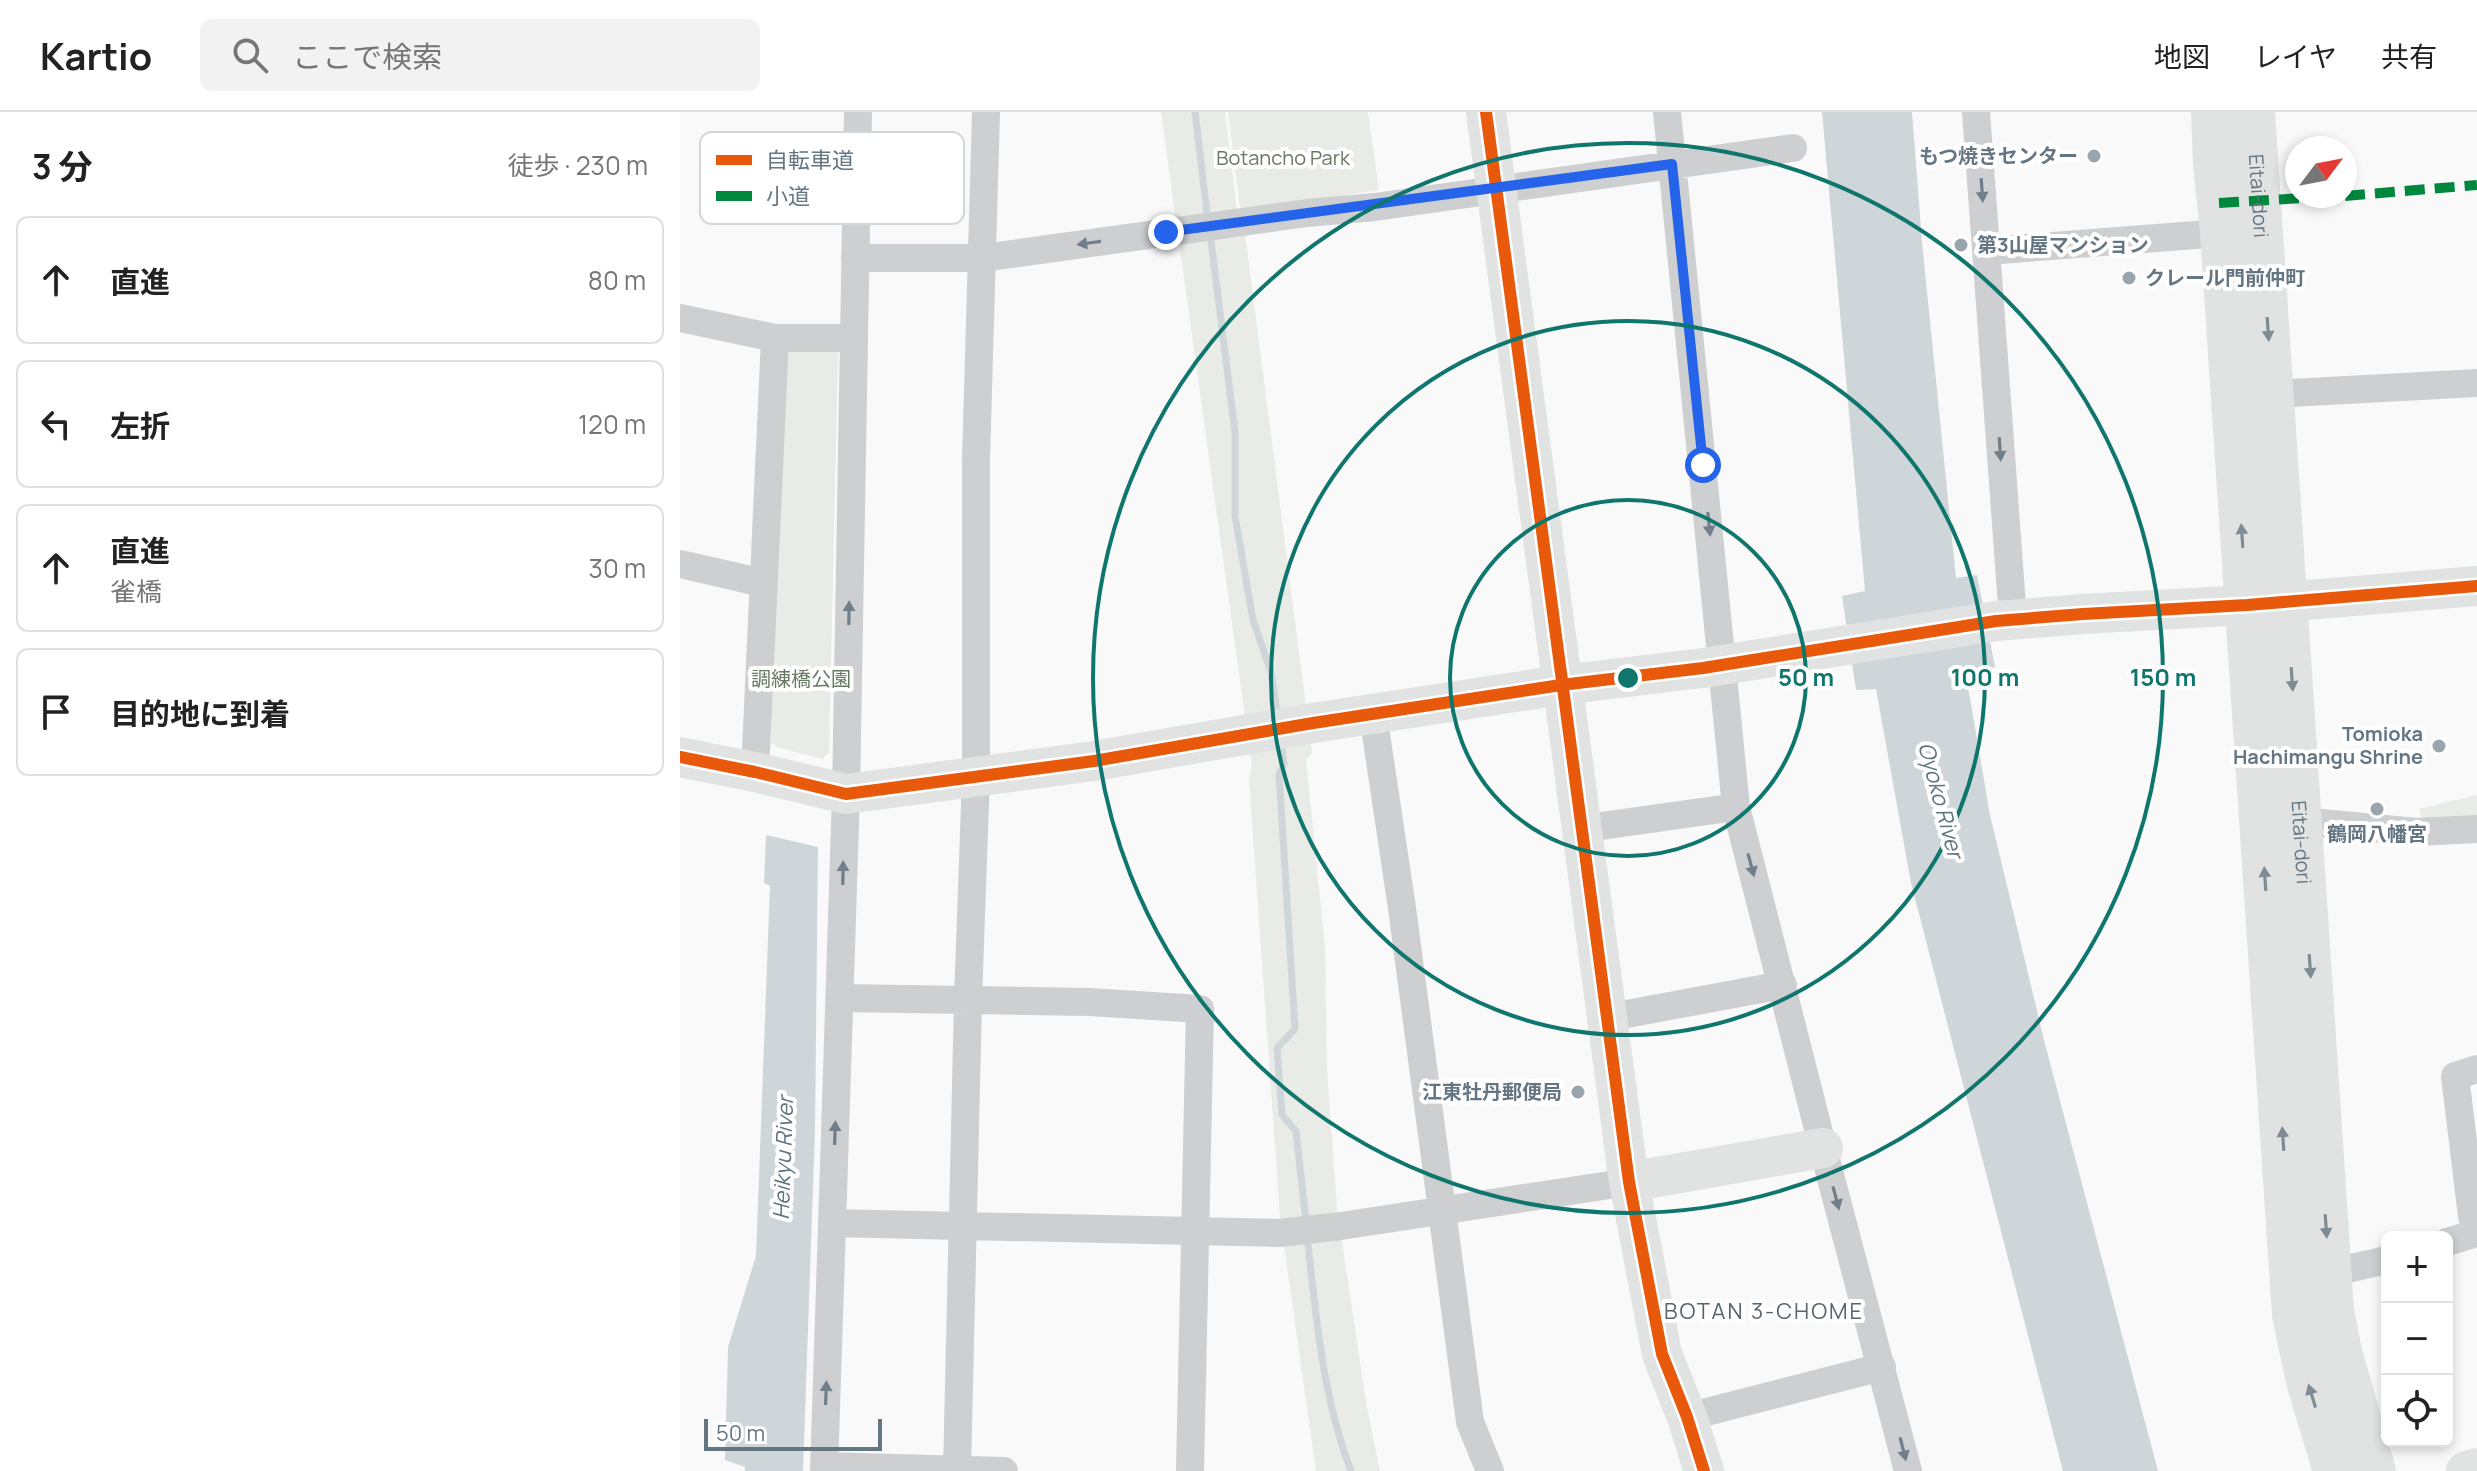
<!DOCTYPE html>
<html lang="ja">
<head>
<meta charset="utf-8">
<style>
  :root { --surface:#fff; --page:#f2f2f2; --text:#222; --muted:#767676; --line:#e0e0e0 }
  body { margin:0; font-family:Manrope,"Noto Sans JP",sans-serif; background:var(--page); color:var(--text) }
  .controls { position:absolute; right:24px; bottom:24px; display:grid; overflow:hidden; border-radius:12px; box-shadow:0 4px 12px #0003 }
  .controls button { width:72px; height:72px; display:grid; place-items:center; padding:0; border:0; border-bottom:2px solid var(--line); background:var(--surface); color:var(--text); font:40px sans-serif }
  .compass { position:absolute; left:1605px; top:24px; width:72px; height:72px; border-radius:50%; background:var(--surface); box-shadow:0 4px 12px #0003; rotate:58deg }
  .scale { position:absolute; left:24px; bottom:20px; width:178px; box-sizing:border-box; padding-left:8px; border:4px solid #657683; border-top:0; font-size:22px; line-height:28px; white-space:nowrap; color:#657683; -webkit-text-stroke:6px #fff; paint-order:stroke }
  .stop { position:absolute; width:24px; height:24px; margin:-18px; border:6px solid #2563eb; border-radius:50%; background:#fff }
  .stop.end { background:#2563eb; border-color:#fff; box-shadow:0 2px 8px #0008 }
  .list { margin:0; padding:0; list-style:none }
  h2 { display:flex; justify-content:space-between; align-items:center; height:104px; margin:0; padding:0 32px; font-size:34px }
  h2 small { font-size:26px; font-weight:400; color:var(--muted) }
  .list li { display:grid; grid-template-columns:52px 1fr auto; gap:24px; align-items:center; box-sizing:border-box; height:128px; margin:0 16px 16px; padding:0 16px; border:2px solid var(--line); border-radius:12px }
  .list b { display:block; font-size:30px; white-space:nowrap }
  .list p { margin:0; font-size:26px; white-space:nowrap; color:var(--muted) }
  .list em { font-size:26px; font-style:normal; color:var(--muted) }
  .icon { flex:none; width:44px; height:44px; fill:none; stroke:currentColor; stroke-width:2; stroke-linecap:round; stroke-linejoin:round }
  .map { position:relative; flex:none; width:1797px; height:1359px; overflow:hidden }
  header { display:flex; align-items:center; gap:48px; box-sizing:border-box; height:112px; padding:0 40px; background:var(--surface); border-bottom:2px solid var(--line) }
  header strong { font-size:38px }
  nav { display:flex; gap:44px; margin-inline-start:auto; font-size:28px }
  .search { width:560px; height:72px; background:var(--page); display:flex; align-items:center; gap:20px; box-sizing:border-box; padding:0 28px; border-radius:12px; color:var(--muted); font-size:30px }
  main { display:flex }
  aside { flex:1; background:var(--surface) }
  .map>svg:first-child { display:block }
</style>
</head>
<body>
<header>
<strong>Kartio</strong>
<div class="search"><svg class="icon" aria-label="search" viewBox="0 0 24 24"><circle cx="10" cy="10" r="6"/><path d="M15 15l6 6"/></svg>ここで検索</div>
<nav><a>地図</a><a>レイヤ</a><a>共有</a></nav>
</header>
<main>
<aside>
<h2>3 分<small>徒歩 · 230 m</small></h2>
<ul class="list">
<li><svg class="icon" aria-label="ahead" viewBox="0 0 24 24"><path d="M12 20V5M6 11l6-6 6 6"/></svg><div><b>直進</b></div><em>80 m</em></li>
<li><svg class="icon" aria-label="left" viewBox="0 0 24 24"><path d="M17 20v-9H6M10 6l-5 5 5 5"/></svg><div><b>左折</b></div><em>120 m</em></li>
<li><svg class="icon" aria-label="ahead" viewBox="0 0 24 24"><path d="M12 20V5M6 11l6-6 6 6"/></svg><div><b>直進</b><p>雀橋</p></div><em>30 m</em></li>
<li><svg class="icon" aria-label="arrive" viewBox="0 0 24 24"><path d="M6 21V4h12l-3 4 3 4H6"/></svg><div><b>目的地に到着</b></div></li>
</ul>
</aside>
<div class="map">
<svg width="1797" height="1359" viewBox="0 0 1797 1359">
  <rect width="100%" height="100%" fill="#f9f9f9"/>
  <!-- green -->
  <path fill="#e8ebe6" d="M481 0H545L557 99 562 98 632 641 626 648 645 836 647 957 657 1096 686 1290 700 1359H636L600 1105 569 667 572 655Z
    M548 0H688L699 78 568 98 560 96Z
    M107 236 158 240 149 641 142 647 97 635 91 631 92 535Z
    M1797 683V708H1742L1739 697Z"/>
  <!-- water -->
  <path fill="#ced6d9" d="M1142 0H1232L1242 130 1276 466 1297 463 1315 555 1286 563 1310 703 1365 932 1478 1359H1383L1231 771 1196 577 1176 578 1162 484 1185 479Z
    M86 723 138 735 135 1018 123 1359H65V1355L45 1348 48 1235 76 1144 90 774 84 771Z"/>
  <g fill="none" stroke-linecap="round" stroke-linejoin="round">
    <!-- stream -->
    <path stroke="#ced6d9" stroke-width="7" d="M515 0 528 109
      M530 121 555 320V404L573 508 591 560 598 606
      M601 630 604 652 599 662 615 917 597 936 602 1003 616 1019 626 1110
      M627 1123C636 1203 642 1283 671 1359"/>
    <!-- street -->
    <path stroke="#cecfd0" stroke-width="28" d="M987 0 1056 695 1143 1036 1228 1359
      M1296 0 1333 508
      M1307 139 1542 121
      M175 146H303L627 101 695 95 1113 36
      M0 206 95 226H174
      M1593 282 1797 271
      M0 452 83 471
      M693 602 722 796 790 1310 810 1359
      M75 660 95 226
      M1620 709 1737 720 1797 717
      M900 717 1056 695
      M160 886 409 890 520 897 510 1359
      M925 906 1103 873
      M1797 957 1775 964 1792 1104 1797 1121
      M152 1111 600 1121 661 1114 949 1070
      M1767 1130 1797 1121
      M1649 1161 1707 1148
      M1007 1305 1202 1255
      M144 1354 324 1359
      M144 1359 166 682 178 0
      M277 1359 288 888 296 664V348L306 0"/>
    <!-- secondary -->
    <path stroke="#e1e2e2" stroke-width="40" d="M806 0 949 1070 982 1242 1007 1305 1024 1359
      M0 645 75 660 166 682 414 649 633 611 881 573 1023 556 1316 509 1403 502 1567 493 1797 474
      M949 1070 1143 1036
      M1786 1359 1797 1356"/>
    <!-- primary -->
    <g stroke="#e1e2e2" stroke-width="44">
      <path d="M1533 0 1535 50 1542 121 1614 1203 1628 1269 1655 1359"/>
      <path id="s1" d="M1573 0 1652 1198 1660 1240 1694 1359"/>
    </g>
    <!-- quiet -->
    <path stroke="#00873e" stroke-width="10" stroke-dasharray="20 10" stroke-linecap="butt" d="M1665 84 1797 73
      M1539 91 1658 84"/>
    <!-- cycleway casing -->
    <g stroke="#fff" stroke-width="17">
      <path id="cycleway" d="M806 0 949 1070 982 1242 1007 1305 1024 1359
        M0 645 75 660 166 682 414 649 633 611 881 573 1023 556 1316 509 1403 502 1567 493 1797 474"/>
    </g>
    <!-- cycleway -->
    <use href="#cycleway" stroke="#e8590c" stroke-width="12"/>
  </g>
  <!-- one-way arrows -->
  <defs><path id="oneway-solid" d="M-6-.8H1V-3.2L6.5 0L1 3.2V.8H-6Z" transform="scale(2)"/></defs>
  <g fill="#707f8b">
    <use href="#oneway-solid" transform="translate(1302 78) rotate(86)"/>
    <use href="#oneway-solid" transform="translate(409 131) rotate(172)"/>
    <use href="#oneway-solid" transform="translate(1320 337) rotate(86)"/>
    <use href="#oneway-solid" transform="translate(1029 412) rotate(84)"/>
    <use href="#oneway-solid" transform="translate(169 501) rotate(-89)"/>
    <use href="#oneway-solid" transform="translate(1071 753) rotate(75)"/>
    <use href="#oneway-solid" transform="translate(163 761) rotate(-89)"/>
    <use href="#oneway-solid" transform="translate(155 1021) rotate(-88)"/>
    <use href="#oneway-solid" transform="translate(1156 1086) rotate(75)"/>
    <use href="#oneway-solid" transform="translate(146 1281) rotate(-88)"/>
    <use href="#oneway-solid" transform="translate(1223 1337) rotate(76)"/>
  </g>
  <g fill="#7e8c96">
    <use href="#oneway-solid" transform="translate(1588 217) rotate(86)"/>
    <use href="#oneway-solid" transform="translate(1562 424) rotate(-94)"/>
    <use href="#oneway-solid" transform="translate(1612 567) rotate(86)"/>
    <use href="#oneway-solid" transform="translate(1585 767) rotate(-94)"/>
    <use href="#oneway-solid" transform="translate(1630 854) rotate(86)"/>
    <use href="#oneway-solid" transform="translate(1603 1027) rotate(-94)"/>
    <use href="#oneway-solid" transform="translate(1646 1114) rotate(86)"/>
    <use href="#oneway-solid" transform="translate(1632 1284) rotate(-107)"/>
  </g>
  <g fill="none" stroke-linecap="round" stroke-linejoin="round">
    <!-- route -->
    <path stroke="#2563eb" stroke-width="10" d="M486 120C655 98 824 76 992 52L1023 353"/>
  </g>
  <!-- distance rings -->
  <g fill="none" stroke="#0f766e" stroke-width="4">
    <circle cx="948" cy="566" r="178"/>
    <circle cx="948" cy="566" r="357"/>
    <circle cx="948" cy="566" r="535"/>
  </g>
  <!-- markers -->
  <g fill="#99a4ac" stroke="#fff" stroke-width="3">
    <circle cx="1414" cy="44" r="8"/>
    <circle cx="1281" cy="133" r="8"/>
    <circle cx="1449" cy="166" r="8"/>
    <circle cx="1759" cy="634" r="8"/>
    <circle cx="1697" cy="697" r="8"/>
    <circle cx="898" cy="980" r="8"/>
  </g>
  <g text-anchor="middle" stroke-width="8" stroke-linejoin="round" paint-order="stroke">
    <!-- poi labels -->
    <g font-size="20" font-weight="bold" fill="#657683" stroke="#fff" text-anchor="end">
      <text x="1398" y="51">もつ焼きセンター</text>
      <text x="1297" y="140" text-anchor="start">第3山屋マンション</text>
      <text x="1465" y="173" text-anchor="start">クレール門前仲町</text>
      <text x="1743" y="629">Tomioka<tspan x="1743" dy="23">Hachimangu Shrine</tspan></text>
      <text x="1697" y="729" text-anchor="middle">鶴岡八幡宮</text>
      <text x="882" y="987">江東牡丹郵便局</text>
    </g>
    <!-- park labels -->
    <g font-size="20" fill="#687a64" stroke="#fff">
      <text x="603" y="53">Botancho Park</text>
      <text x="121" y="574">調練橋公園</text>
    </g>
    <!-- street labels -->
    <g font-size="20" fill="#657683" stroke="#fff">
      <text dy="7" stroke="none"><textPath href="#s1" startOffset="84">Eitai-dori</textPath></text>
      <text dy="7" stroke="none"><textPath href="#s1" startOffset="732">Eitai-dori</textPath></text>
    </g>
    <!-- water labels -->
    <g font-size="22" font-style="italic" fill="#60757c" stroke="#fff">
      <text transform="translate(1261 688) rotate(75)" y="8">Oyoko River</text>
      <text transform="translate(103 1046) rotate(-88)" y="8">Heikyu River</text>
    </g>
    <!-- neighbourhood labels -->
    <g font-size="22" letter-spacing="2" fill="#57646e" stroke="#fff">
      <text x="1084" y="1207">BOTAN 3-CHOME</text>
    </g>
  </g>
  <!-- legend -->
  <rect x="20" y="20" width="264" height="92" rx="12" fill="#fff" stroke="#d1d6da" stroke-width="2"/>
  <rect x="36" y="43" width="36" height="10" fill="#e8590c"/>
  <rect x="36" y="79" width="36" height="10" fill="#00873e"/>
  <g font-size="22" fill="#657683">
    <text x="86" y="56">自転車道</text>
    <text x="86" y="92">小道</text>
  </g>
  <circle cx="948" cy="566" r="12" fill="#0f766e" stroke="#fff" stroke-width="4"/>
  <g font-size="24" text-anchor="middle" font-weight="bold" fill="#0f766e" stroke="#fff" stroke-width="8" stroke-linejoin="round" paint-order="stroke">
    <text x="1126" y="574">50 m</text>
    <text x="1305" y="574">100 m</text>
    <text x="1483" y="574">150 m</text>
  </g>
</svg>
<div class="controls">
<button>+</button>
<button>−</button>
<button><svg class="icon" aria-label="locate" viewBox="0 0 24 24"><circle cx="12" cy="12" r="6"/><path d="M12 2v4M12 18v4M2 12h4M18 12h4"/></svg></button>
</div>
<svg class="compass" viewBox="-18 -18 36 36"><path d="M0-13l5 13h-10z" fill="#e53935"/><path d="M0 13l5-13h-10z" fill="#767676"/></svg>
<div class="scale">50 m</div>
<div class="stop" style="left:1023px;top:353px"></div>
<div class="stop end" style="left:486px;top:120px"></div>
</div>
</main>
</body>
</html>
